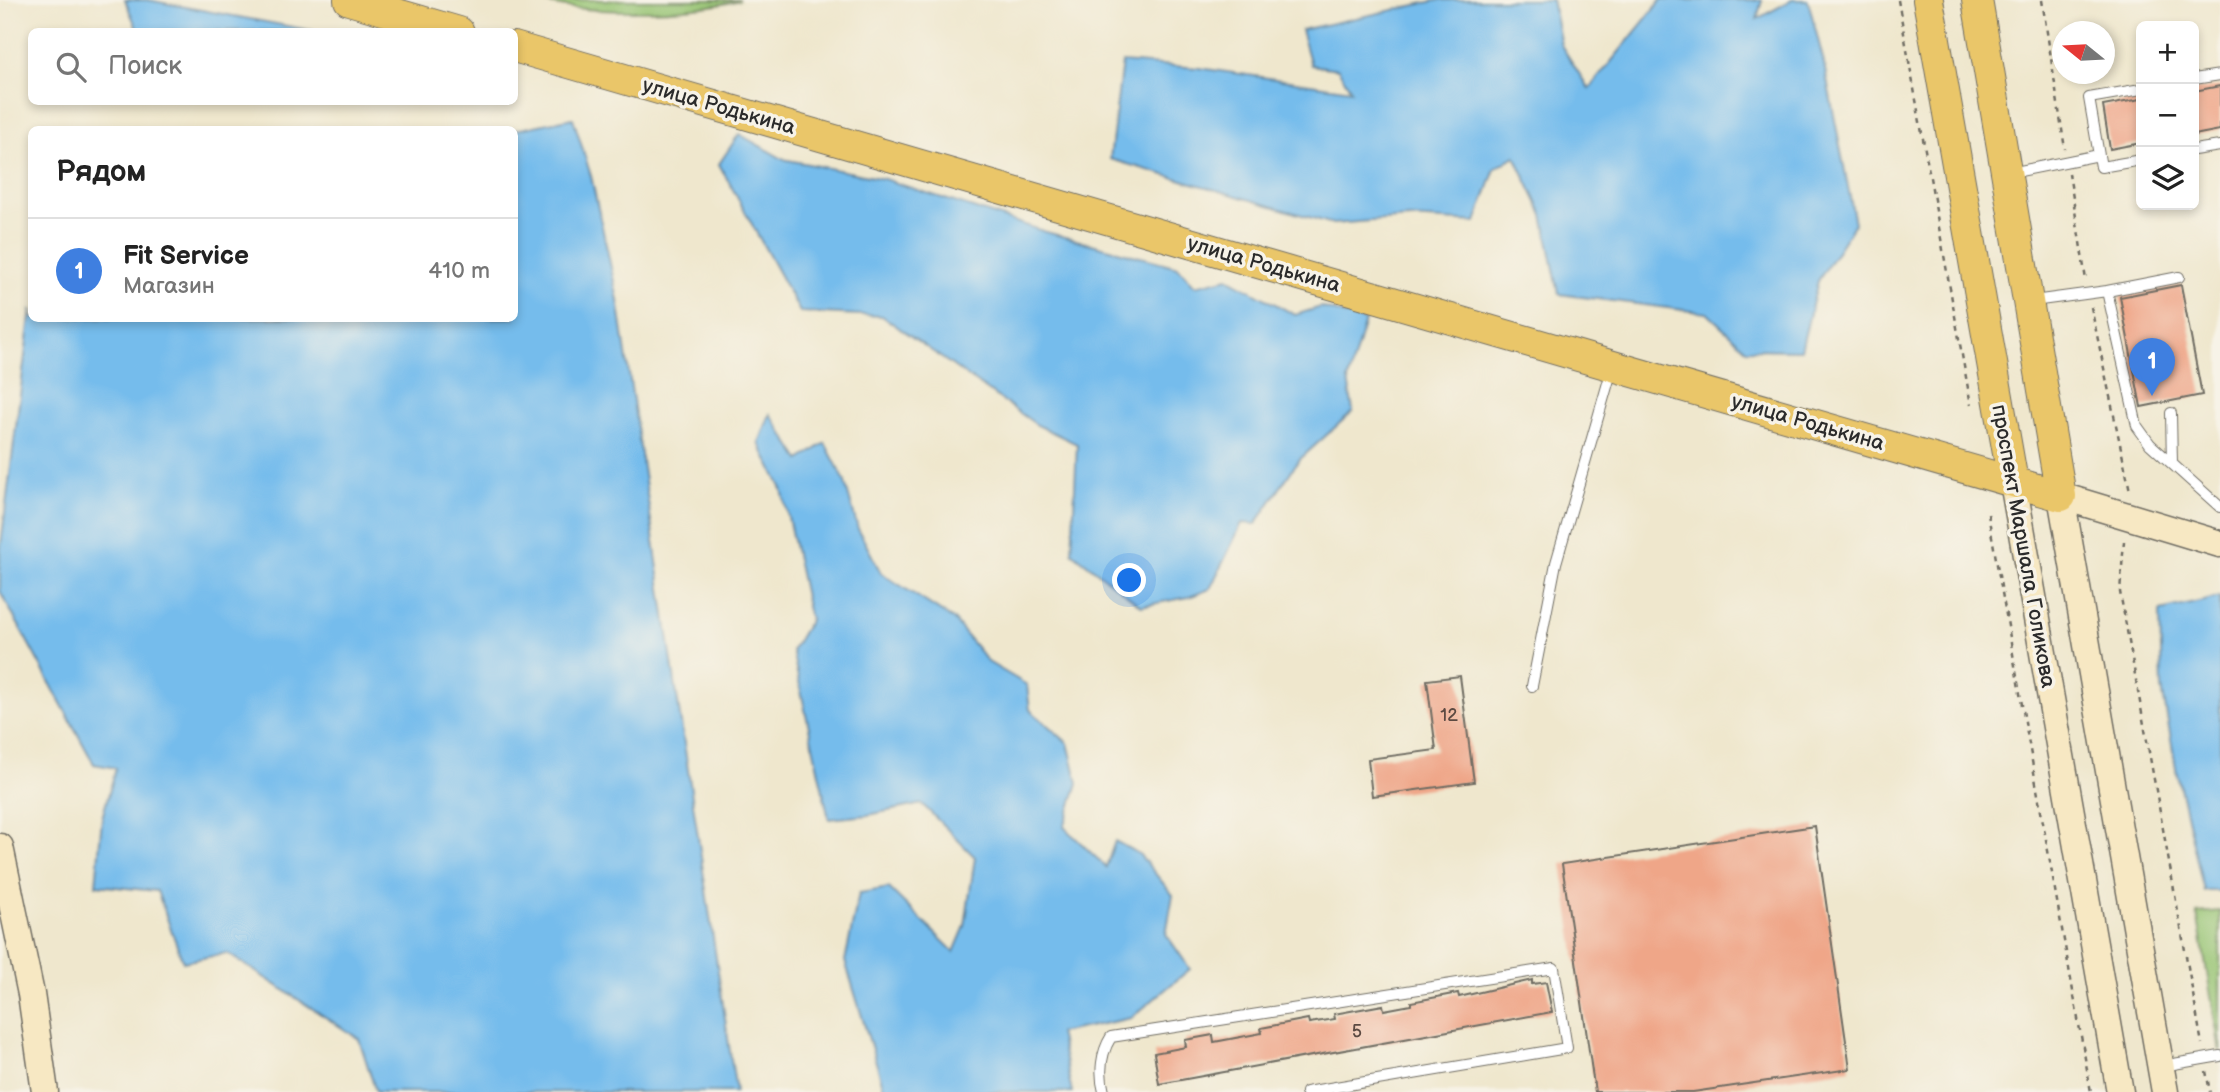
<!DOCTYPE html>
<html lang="ru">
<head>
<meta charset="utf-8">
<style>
  :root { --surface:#fff; --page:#f6f6f6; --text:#222; --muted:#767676; --line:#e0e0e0; --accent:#d93025 }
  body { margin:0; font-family:"Balsamiq Sans",sans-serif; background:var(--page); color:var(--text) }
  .controls { position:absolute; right:21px; top:21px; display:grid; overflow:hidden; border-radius:10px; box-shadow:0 4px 10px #0003 }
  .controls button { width:63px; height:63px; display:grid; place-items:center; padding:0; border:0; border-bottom:2px solid var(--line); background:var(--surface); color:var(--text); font:35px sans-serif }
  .compass { position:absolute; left:2052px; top:21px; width:63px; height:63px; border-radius:50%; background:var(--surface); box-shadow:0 4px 10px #0003; rotate:288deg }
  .you { position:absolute; left:1130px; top:581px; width:24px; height:24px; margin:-18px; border:5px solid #fff; border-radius:50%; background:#1a73e8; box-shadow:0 0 0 10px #1a73e833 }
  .badge { display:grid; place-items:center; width:46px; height:46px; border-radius:50%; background:var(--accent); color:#fff; font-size:23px; font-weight:700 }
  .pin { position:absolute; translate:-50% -58px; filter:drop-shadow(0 2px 4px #0008) }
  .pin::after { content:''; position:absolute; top:37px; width:24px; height:21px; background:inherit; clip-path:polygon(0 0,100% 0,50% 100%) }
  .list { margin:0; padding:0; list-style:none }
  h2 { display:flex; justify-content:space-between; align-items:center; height:91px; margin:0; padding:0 28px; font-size:30px }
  h2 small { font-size:23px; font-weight:400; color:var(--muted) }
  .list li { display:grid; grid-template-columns:46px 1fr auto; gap:21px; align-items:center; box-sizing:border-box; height:105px; padding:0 28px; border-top:2px solid var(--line) }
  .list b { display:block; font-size:26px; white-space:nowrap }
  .list p { margin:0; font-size:23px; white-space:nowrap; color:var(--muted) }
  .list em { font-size:23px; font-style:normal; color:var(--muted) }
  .icon { flex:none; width:38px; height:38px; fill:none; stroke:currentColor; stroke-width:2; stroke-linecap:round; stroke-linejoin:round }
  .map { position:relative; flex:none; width:2220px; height:1092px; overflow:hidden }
  .search { position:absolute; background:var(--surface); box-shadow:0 4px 10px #0003; left:28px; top:28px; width:490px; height:77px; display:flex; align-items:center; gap:18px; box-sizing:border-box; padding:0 24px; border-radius:10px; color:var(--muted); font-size:26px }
  .panel { position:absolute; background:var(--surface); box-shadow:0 4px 10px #0003; left:28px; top:126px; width:490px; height:196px; border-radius:10px }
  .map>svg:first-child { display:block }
</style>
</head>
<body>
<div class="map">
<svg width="2220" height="1092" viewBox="0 0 2220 1092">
  <rect width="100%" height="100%" fill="#f7f3e8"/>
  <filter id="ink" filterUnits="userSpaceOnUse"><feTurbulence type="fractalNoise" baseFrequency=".0143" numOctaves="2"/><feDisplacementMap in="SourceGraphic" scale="14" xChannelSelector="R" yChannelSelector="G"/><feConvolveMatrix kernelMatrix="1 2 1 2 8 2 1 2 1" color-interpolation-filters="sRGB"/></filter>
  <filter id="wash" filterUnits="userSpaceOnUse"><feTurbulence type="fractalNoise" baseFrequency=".00686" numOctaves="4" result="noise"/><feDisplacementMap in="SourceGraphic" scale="28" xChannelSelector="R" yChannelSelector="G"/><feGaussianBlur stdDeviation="1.57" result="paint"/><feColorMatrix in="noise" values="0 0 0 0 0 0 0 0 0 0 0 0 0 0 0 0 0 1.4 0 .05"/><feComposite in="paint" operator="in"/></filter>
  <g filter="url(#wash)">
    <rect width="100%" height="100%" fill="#efe7cd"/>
    <!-- green -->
    <path fill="#95c371" stroke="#60774e" stroke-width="2" d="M533 0H740C689 14 584 15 533 0Z
      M2220 911V1051L2197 913Z"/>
    <!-- water -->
    <path fill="#74bcec" stroke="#50748c" stroke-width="2" d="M125 0H148L314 31H138Z
      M1439 0H1552L1561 45 1589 89 1661 0H1762L1757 19 1792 0H1808L1823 59 1855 223 1818 281 1801 350 1746 349 1707 313 1559 294 1543 215 1515 156 1495 169 1476 222 1409 218 1333 224 1110 159 1122 62 1199 68 1351 90 1338 69 1311 65 1301 30Z
      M573 118 591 176 618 300 736 1092H376L359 1039 227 953 183 962 157 891 96 885 102 818 116 768 94 764 0 591V552L31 309 32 318H514L515 130Z
      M739 134 783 159 884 179 1046 232 1178 267 1195 286 1228 278 1295 315 1321 307 1365 321 1348 380 1353 411 1298 461 1256 524 1242 523 1210 589 1189 597 1141 606 1072 552 1077 444 1037 425 882 316 800 312 719 164Z
      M770 414 800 460 825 443 844 479 858 529 881 573 954 620 988 662 1027 685 1030 710 1068 743 1078 783 1064 827 1106 867 1115 841 1139 854 1173 895 1166 934 1190 969 1131 1018 1059 1033 1072 1092H885L845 961 859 893 889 888 954 952 965 926 975 857 922 804 868 815 829 819 792 650 810 620 782 489 759 443Z
      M2220 597V891H2204L2177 774 2162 688 2160 611Z"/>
    <g id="blocks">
      <!-- building -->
      <path fill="#efa688" d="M2220 86V130L2194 135V91Z
        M2141 99V143L2110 149 2103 106Z
        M2181 285 2202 395 2141 407 2120 297Z
        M1460 676 1474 782 1372 796 1368 759 1436 750 1427 680Z
        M1815 826 1850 1069 1693 1092H1595L1562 864Z
        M1532 980V984L1546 982 1552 1012 1159 1084 1154 1053 1186 1047 1185 1040 1213 1035 1214 1042 1262 1033 1261 1028 1308 1019 1309 1023 1335 1019 1334 1014 1383 1005 1384 1010 1411 1005V1002L1458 993 1459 997Z"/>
    </g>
  </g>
  <g filter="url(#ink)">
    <use href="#blocks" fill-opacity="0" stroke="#706d64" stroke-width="2"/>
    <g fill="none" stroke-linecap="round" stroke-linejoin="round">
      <!-- lane casing -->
      <g stroke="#706d64" stroke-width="12">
        <path id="lane" d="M2194 79 2220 75
          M2141 89 2089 98 2101 167 2141 160
          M2194 150 2220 146
          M2010 173 2099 155
          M2179 277 2107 291 2137 426 2150 444 2220 507
          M2033 301 2107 291
          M2171 413 2172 464
          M1532 686 1556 563 1612 369
          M2162 1066 2220 1056
          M1104 1092C1099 1073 1101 1053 1111 1037L1554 968 1567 1048 1306 1092"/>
      </g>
      <!-- secondary casing -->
      <g stroke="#706d64" stroke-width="29">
        <path id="secondary" d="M2013 482 2120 1092
          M0 847 31 994 45 1092
          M2165 1092 2061 496 2220 544"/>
      </g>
      <!-- primary casing -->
      <g stroke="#706d64" stroke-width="32">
        <path id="primary" d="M349 0 459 32
          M1928 0 2013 482
          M514 47 2061 496 1977 0"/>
      </g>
      <!-- path -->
      <path stroke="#706d64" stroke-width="2.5" stroke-dasharray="5 5" stroke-linecap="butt" d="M1898 0 1971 405
        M2042 0 2065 149
        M2069 173 2086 280
        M2091 307 2130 491
        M1988 514 2091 1092
        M2124 541 2120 592 2202 1044
        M2206 1071 2210 1092"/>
      <!-- lane -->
      <use href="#lane" stroke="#fff" stroke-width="10"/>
      <!-- secondary -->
      <use href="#secondary" stroke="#f7e8c3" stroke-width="26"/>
      <!-- primary -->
      <use href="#primary" stroke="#eac669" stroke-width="30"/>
    </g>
  </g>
  <g text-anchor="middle" stroke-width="7" stroke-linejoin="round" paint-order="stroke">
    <!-- number labels -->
    <g font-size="18" fill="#5c4a42">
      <text x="1449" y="721">12</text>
      <text x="1357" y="1037">5</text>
    </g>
    <!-- street labels -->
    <g font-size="21" fill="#2b2b2b" stroke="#f7f3e8">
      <text transform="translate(719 106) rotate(16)" y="7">улица Родькина</text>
      <text transform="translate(1264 264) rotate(16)" y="7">улица Родькина</text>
      <text transform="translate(1808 422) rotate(16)" y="7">улица Родькина</text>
      <text transform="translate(2024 546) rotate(80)" y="7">проспект Маршала Голикова</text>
    </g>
  </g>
</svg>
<div class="controls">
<button>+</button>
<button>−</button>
<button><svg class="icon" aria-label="layers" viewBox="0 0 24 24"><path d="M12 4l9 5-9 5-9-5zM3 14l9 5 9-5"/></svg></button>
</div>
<svg class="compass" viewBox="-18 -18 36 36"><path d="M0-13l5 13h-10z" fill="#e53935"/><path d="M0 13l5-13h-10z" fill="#767676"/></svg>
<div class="you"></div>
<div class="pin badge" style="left:2152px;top:396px;background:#3f7fe0">1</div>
<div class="search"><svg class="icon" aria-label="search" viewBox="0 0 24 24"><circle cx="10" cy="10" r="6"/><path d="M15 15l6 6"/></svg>Поиск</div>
<section class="panel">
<h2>Рядом<small></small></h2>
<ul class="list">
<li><span class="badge" style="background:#3f7fe0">1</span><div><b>Fit Service</b><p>Магазин</p></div><em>410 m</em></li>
</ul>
</section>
</div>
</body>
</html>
